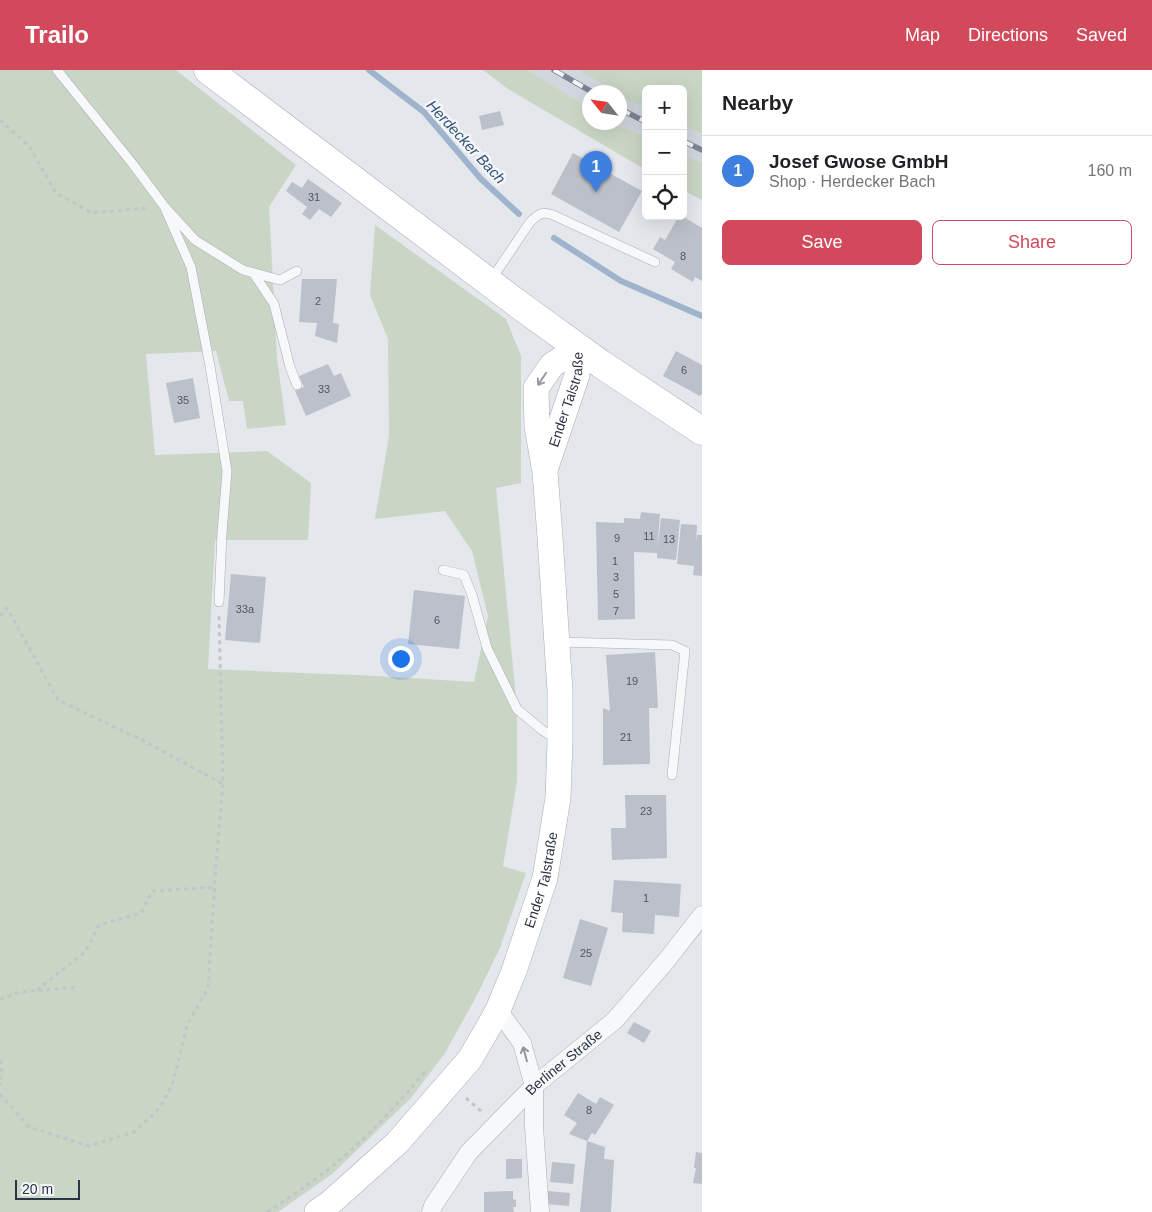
<!DOCTYPE html>
<html lang="en">
<head>
<meta charset="utf-8">
<style>
  :root { --surface:#fff; --page:#f2f2f2; --text:#202124; --muted:#757577; --line:#e0e0e0; --accent:#d1495b }
  body { margin:0; font-family:Helvetica,sans-serif; background:var(--page); color:var(--text) }
  .controls { position:absolute; right:15px; top:15px; display:grid; overflow:hidden; border-radius:8px; box-shadow:0 5px 20px #0002 }
  .controls button { width:45px; height:45px; display:grid; place-items:center; padding:0; border:0; border-bottom:1px solid var(--line); background:var(--surface); color:var(--text); font:25px sans-serif }
  .compass { position:absolute; left:582px; top:15px; width:45px; height:45px; border-radius:50%; background:var(--surface); box-shadow:0 5px 20px #0002; rotate:300deg }
  .scale { position:absolute; left:15px; bottom:12px; width:65px; box-sizing:border-box; padding-left:5px; border:2px solid #2b3445; border-top:0; font-size:14px; line-height:18px; white-space:nowrap; color:#2b3445; -webkit-text-stroke:4px #f4f6f9; paint-order:stroke }
  .you { position:absolute; left:400px; top:588px; width:18px; height:18px; margin:-12px; border:4px solid #fff; border-radius:50%; background:#1a73e8; box-shadow:0 0 0 8px #1a73e833 }
  .badge { display:grid; place-items:center; width:32px; height:32px; border-radius:50%; background:var(--accent); color:#fff; font-size:16px; font-weight:700 }
  .pin { position:absolute; translate:-50% -41px; filter:drop-shadow(0 1px 2px #0008) }
  .pin::after { content:''; position:absolute; top:26px; width:18px; height:15px; background:inherit; clip-path:polygon(0 0,100% 0,50% 100%) }
  .list { margin:0; padding:0; list-style:none }
  h2 { display:flex; justify-content:space-between; align-items:center; height:65px; margin:0; padding:0 20px; font-size:21px }
  h2 small { font-size:16px; font-weight:400; color:var(--muted) }
  .list li { display:grid; grid-template-columns:32px 1fr auto; gap:15px; align-items:center; box-sizing:border-box; height:70px; padding:0 20px; border-top:1px solid var(--line) }
  .list b { display:block; font-size:19px; white-space:nowrap }
  .list p { margin:0; font-size:16px; white-space:nowrap; color:var(--muted) }
  .list em { font-size:16px; font-style:normal; color:var(--muted) }
  .actions { display:flex; gap:10px; padding:15px 20px }
  .actions a { flex:1; padding:11px 0; border:1px solid var(--accent); border-radius:8px; text-align:center; font-size:18px; color:var(--accent) }
  .actions .main { background:var(--accent); color:#fff }
  .icon { flex:none; width:28px; height:28px; fill:none; stroke:currentColor; stroke-width:2; stroke-linecap:round; stroke-linejoin:round }
  .map { position:relative; flex:none; width:702px; height:1142px; overflow:hidden }
  header { display:flex; align-items:center; gap:30px; box-sizing:border-box; height:70px; padding:0 25px; background:var(--accent); color:#fff }
  header strong { font-size:24px }
  nav { display:flex; gap:28px; margin-inline-start:auto; font-size:18px }
  main { display:flex }
  aside { flex:1; background:var(--surface) }
  .map>svg:first-child { display:block }
</style>
</head>
<body>
<header>
<strong>Trailo</strong>
<nav><a>Map</a><a>Directions</a><a>Saved</a></nav>
</header>
<main>
<div class="map">
<svg width="702" height="1142" viewBox="0 0 702 1142">
  <rect width="100%" height="100%" fill="#e4e7ec"/>
  <!-- built -->
  <path fill="#d2d6de" d="M528 0H578L615 22H590L589 38Z
    M620 25 646 38V67L614 53 620 52Z
    M683 55 702 64V93L683 85Z"/>
  <!-- green -->
  <path fill="#c9d6c5" d="M0 0H176L296 95 269 137 277 288 286 355 247 359 243 331H229L216 281 146 284 155 385 267 381 311 413 308 470H215L208 599 377 606 474 612 488 546 472 481 445 441 375 449 389 366 388 269 370 225 375 155 506 249 521 286V413L496 418 517 639V711L503 796 526 803 500 878 476 927 445 983 411 1028 332 1104 278 1142H0Z
    M483 0H528L589 38 590 52 614 53 646 67V100L508 19Z
    M578 0H702V64L683 55V19H646V38L622 27 620 25V22H615Z
    M683 85 702 93V130L683 120Z"/>
  <g fill="none" stroke-linecap="round" stroke-linejoin="round">
    <!-- stream -->
    <path stroke="#9fb4cc" stroke-width="6" d="M369 0 424 42 481 109 519 144
      M554 168 621 211 702 246"/>
  </g>
  <!-- building -->
  <path fill="#bbc0ca" d="M500 41 504 55 482 60 479 46Z
    M573 83 642 121 619 162 551 124Z
    M308 109 342 133 331 147 319 139 310 150 302 144 307 137 286 121 292 112 302 118Z
    M679 146H682L702 158V211L695 207 693 212 671 199 675 192 653 179 660 167 665 170Z
    M302 209H337L333 253 339 254 337 273 315 266 317 253 299 252Z
    M676 281 702 295V324L700 326 663 306Z
    M328 294 334 306 341 303 351 326 306 346 295 321 304 317 299 306Z
    M193 308 200 348 174 353 166 313Z
    M641 442 660 444 657 481 661 448 680 450 676 490 657 488V483L634 482 635 549 598 550 596 452 624 453V448L640 449Z
    M681 454 697 455 696 473 697 465H702V506L693 505 694 496 677 494Z
    M231 504 266 507 260 573 225 570Z
    M414 520 465 526 459 579 408 574Z
    M655 582 658 638H649L650 694 603 695V638L610 641 606 585Z
    M625 725H666L667 788 612 790 611 758H626Z
    M614 810 681 814 679 847 655 845 654 864 622 862 623 843 611 842Z
    M580 849 608 858 591 916 563 908Z
    M634 952 651 961 644 973 627 963Z
    M578 1023 596 1034 600 1027 614 1035 595 1065 592 1063 587 1071 605 1077 604 1089 614 1090 611 1142H580L587 1071 569 1064 577 1053 564 1045Z
    M696 1082 702 1083V1114L693 1113 696 1098H694Z
    M506 1089H522V1108L506 1109Z
    M552 1092 575 1094 573 1114 550 1112Z
    M513 1121V1129L516 1130V1137H513L514 1142H484V1122Z
    M548 1121 570 1123 569 1136 546 1134Z"/>
  <g fill="none" stroke-linecap="round" stroke-linejoin="round">
    <!-- lane casing -->
    <g stroke="#a9aeb7" stroke-width="10">
      <path id="lane" d="M57 0 132 93 164 136 195 170 243 200 280 210 297 201
        M164 136 191 197 210 296 227 401 222 463 219 532
        M254 204 274 234 290 297 297 315
        M491 210 530 152C539 144 541 141 553 145L655 192
        M443 500 464 505 472 525 487 578 517 639 542 660 556 669
        M560 572 672 575 685 581 672 705"/>
    </g>
    <!-- street casing -->
    <g stroke="#a9aeb7" stroke-width="19">
      <g id="street">
        <path d="M498 940 522 973 534 1016V1057L540 1142"/>
        <path id="s1" d="M431 1142 433 1136 469 1082 534 1016 615 950 666 891 702 845"/>
      </g>
    </g>
    <!-- secondary casing -->
    <g stroke="#a9aeb7" stroke-width="26">
      <g id="secondary">
        <path id="s2" d="M546 397 577 305 578 278"/>
        <path id="s3" d="M317 1142 330 1133 397 1073 470 989 488 958 498 940 514 901 545 808 558 728 560 672V621L550 467 545 402 537 356 536 318 552 295 578 278"/>
      </g>
    </g>
    <!-- primary casing -->
    <g stroke="#a3abb8" stroke-width="29">
      <path id="primary" d="M208 0 522 237 601 294 702 361"/>
    </g>
    <!-- path -->
    <path stroke="#c2c5cb" stroke-width="3" stroke-dasharray="4 4" stroke-linecap="butt" d="M0 50 29 76 56 123 92 143 146 138
      M0 546 7 538 58 630 146 672 223 714
      M37 920 85 882 99 855 141 843 152 821 214 817
      M0 929 21 922 78 917
      M0 990 2 995 0 1016
      M0 1024 29 1057 89 1076 134 1062 159 1039 173 1013 187 955 208 918 216 794 223 714 219 545
      M466 1028 482 1042
      M267 1142C293 1125 319 1108 342 1088 373 1062 399 1032 425 1002L427 1003"/>
    <!-- lane -->
    <use href="#lane" stroke="#f7f8fa" stroke-width="9"/>
    <!-- street -->
    <use href="#street" stroke="#f7f8fa" stroke-width="18"/>
    <!-- secondary -->
    <use href="#secondary" stroke="#fff" stroke-width="25"/>
    <!-- primary -->
    <use href="#primary" stroke="#fff" stroke-width="28"/>
    <!-- rail casing -->
    <g stroke="#7d8696" stroke-width="5.5">
      <path id="rail" d="M554 0 592 22
        M620 39 646 52
        M683 71 702 80"/>
    </g>
    <!-- rail -->
    <use href="#rail" stroke="#f4f6f9" stroke-width="4" stroke-dasharray="11" stroke-linecap="butt"/>
  </g>
  <!-- one-way arrows -->
  <defs><path id="oneway-shaft" d="M-6 0H5M1.5-3L5.5 0L1.5 3" fill="none" stroke-width="1.6" stroke-linecap="round" stroke-linejoin="round" transform="scale(1.25)"/></defs>
  <use stroke="#959aa2" href="#oneway-shaft" transform="translate(542 309) rotate(124)"/>
  <use stroke="#9196a0" href="#oneway-shaft" transform="translate(525 984) rotate(-105)"/>
  <g text-anchor="middle" stroke-width="5" stroke-linejoin="round" paint-order="stroke">
    <!-- number labels -->
    <g font-size="11" fill="#4f5766">
      <text x="314" y="131">31</text>
      <text x="683" y="190">8</text>
      <text x="318" y="235">2</text>
      <text x="684" y="304">6</text>
      <text x="324" y="323">33</text>
      <text x="183" y="334">35</text>
      <text x="649" y="470">11</text>
      <text x="617" y="472">9</text>
      <text x="669" y="473">13</text>
      <text x="615" y="495">1</text>
      <text x="616" y="511">3</text>
      <text x="616" y="528">5</text>
      <text x="245" y="543">33a</text>
      <text x="616" y="545">7</text>
      <text x="437" y="554">6</text>
      <text x="632" y="615">19</text>
      <text x="626" y="671">21</text>
      <text x="646" y="745">23</text>
      <text x="646" y="832">1</text>
      <text x="586" y="887">25</text>
      <text x="589" y="1044">8</text>
    </g>
    <!-- street labels -->
    <g font-size="14" fill="#2b3445" stroke="#f4f6f9">
      <text dy="5" stroke="none"><textPath href="#s2" startOffset="71">Ender Talstraße</textPath></text>
      <text dy="5" stroke="none"><textPath href="#s3" startOffset="411">Ender Talstraße</textPath></text>
      <text dy="5" stroke="none"><textPath href="#s1" startOffset="202">Berliner Straße</textPath></text>
    </g>
    <!-- water labels -->
    <g font-size="15" font-style="italic" fill="#34527a" stroke="#f4f6f9">
      <text transform="translate(466 72) rotate(47)" y="5">Herdecker Bach</text>
    </g>
  </g>
</svg>
<div class="controls">
<button>+</button>
<button>−</button>
<button><svg class="icon" aria-label="locate" viewBox="0 0 24 24"><circle cx="12" cy="12" r="6"/><path d="M12 2v4M12 18v4M2 12h4M18 12h4"/></svg></button>
</div>
<svg class="compass" viewBox="-18 -18 36 36"><path d="M0-13l5 13h-10z" fill="#e53935"/><path d="M0 13l5-13h-10z" fill="#757577"/></svg>
<div class="scale">20 m</div>
<div class="you"></div>
<div class="pin badge" style="left:596px;top:122px;background:#3f7fe0">1</div>
</div>
<aside>
<h2>Nearby<small></small></h2>
<ul class="list">
<li><span class="badge" style="background:#3f7fe0">1</span><div><b>Josef Gwose GmbH</b><p>Shop · Herdecker Bach</p></div><em>160 m</em></li>
</ul>
<div class="actions"><a class="main">Save</a><a>Share</a></div>
</aside>
</main>
</body>
</html>
